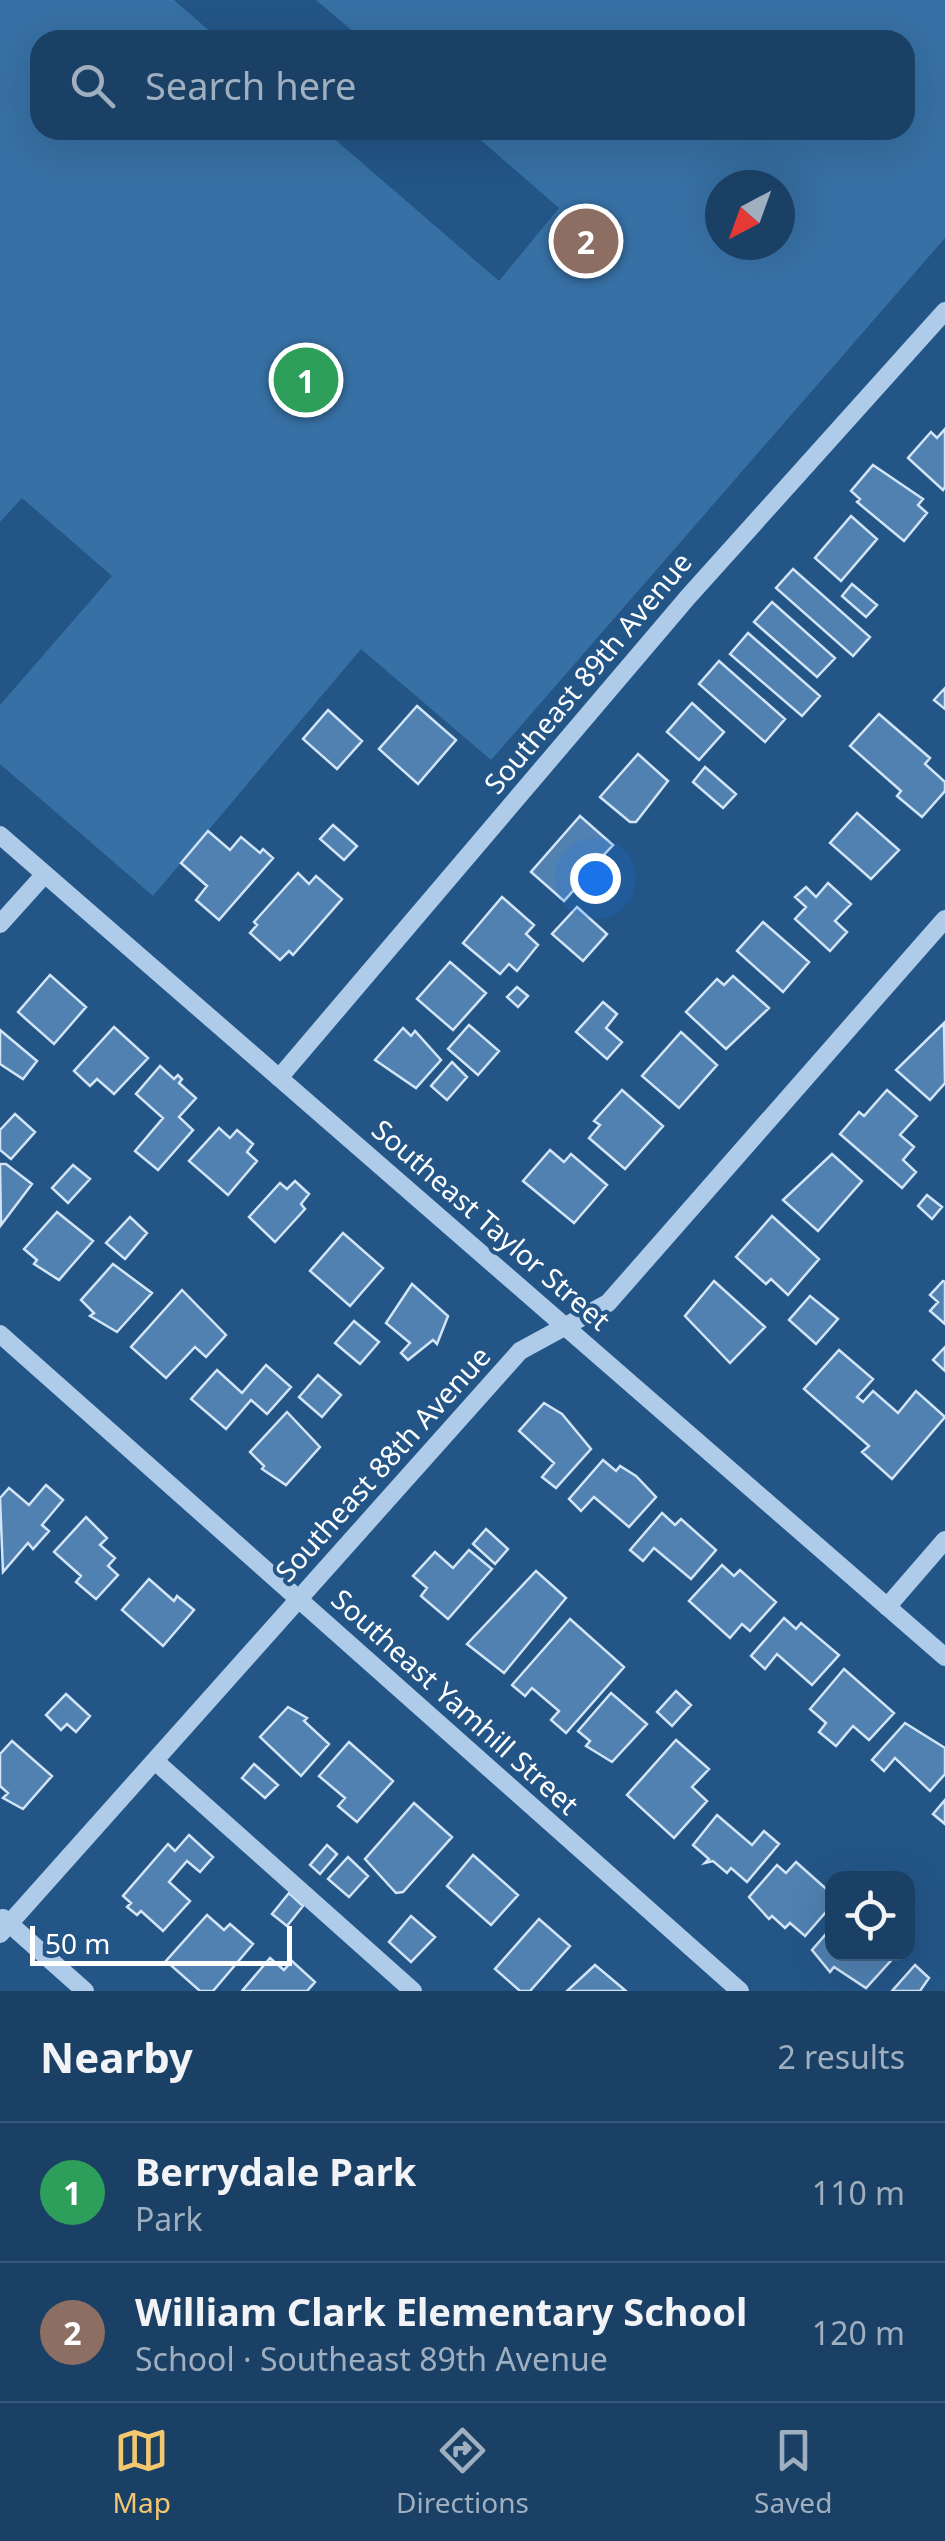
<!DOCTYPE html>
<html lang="en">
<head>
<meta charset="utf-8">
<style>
  :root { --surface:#1a4065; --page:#23476b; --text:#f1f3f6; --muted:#9fafbf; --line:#385979; --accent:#f4c670 }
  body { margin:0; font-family:"Noto Sans",sans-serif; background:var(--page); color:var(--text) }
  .controls { position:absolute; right:30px; bottom:30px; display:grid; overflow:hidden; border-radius:20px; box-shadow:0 10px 40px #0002 }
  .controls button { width:90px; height:90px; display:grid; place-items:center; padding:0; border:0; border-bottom:2px solid var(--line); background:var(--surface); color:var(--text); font:50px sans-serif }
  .compass { position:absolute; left:705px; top:170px; width:90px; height:90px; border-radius:50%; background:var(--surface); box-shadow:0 10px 40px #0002; rotate:221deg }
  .scale { position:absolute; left:30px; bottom:25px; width:262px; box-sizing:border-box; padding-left:10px; border:5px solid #fff; border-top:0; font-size:28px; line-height:35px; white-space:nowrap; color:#fff; -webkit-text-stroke:8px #235587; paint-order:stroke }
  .you { position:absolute; left:595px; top:878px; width:35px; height:35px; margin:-25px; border:8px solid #fff; border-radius:50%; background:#1a73e8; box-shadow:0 0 0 15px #1a73e833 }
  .badge { display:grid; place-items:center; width:65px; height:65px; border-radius:50%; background:var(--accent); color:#fff; font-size:32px; font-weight:700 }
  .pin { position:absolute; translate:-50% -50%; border:5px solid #fff; box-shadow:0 2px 10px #0006 }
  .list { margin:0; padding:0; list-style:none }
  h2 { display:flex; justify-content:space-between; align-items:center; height:130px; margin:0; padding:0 40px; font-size:42px }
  h2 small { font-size:32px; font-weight:400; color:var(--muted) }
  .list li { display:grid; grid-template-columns:65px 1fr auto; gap:30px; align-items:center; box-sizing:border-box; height:140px; padding:0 40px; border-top:2px solid var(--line) }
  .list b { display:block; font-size:38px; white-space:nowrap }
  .list p { margin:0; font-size:32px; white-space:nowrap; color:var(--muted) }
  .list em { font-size:32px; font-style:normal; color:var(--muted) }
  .icon { flex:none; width:55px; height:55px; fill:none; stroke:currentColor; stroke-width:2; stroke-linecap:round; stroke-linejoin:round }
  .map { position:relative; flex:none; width:945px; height:1991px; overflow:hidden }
  .search { position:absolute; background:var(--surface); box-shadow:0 10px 40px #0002; left:30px; right:30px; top:30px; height:110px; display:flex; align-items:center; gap:25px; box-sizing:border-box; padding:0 35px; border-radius:30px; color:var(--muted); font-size:38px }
  .sheet { height:410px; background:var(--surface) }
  nav { display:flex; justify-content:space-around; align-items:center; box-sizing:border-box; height:140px; border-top:2px solid var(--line); background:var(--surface); font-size:28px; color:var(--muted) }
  nav a { display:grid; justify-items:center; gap:5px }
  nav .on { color:var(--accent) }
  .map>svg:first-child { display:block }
</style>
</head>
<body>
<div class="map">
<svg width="945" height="1991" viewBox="0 0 945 1991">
  <rect width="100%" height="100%" fill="#235587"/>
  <!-- green -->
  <path fill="#3770a4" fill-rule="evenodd" d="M0 0H174L220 40H40V130H324L499 281 559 208 469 130H905V40H363L316 0H945V238L491 760 361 649 153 896 0 764V705L112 576 22 498 0 522ZM720 185H780V245H720Z"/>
  <!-- building -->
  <path fill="#5081b1" stroke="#d2e5f7" stroke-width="2.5" d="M945 429V487L943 490 908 458 931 432 937 438Z
    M873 465 923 499 918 505 927 513 904 541 857 502 860 499 851 491Z
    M851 516 877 539 841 581 815 558Z
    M793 569 870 637 853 656 776 588Z
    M852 584 877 605 866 617 842 596Z
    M772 602 835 658 817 677 754 622Z
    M748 633 820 696 802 716 730 654Z
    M719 661 785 719 765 742 699 684Z
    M945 688V709L934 700Z
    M692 703 724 732 699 760 667 732Z
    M417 706 456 740 418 784 379 749Z
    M328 710 362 741 337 769 303 739Z
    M879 714 930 758 925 764 945 782V791L922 817 897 796 901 791 850 746Z
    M638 754 668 781 636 822H630L600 797Z
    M705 767 736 794 723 808 693 782Z
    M857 813 899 850 871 879 830 843Z
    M580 816 613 845 601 858 614 870 601 884 589 873 564 901 531 872Z
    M333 825 357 846 344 860 320 839Z
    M208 831 230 850 241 837 260 853 263 849 273 858 219 920 196 900 207 886 181 863Z
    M298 873 309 884 316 876 342 899 293 955 289 951 280 960 250 933 257 925 254 922Z
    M828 883 851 904 835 921 847 932 830 951 795 919 806 907 795 897 806 887 816 897Z
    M502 897 534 925 526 934 538 945 517 971 509 964 500 974 463 943Z
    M577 907 607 934 583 961 552 934Z
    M763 922 809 962 783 992 737 951Z
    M450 962 486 993 453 1030 417 999Z
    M50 975 86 1007 54 1044 18 1012Z
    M733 976 769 1008 726 1049 686 1012 717 979 724 985Z
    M517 987 528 996 518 1007 507 997Z
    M603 1002 617 1014 606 1028 622 1042 607 1059 576 1032Z
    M944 1023 945 1083 930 1100 896 1070Z
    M469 1025 499 1051 478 1075 448 1049Z
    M114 1027 148 1058 114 1094 97 1079 90 1086 74 1071Z
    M403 1028 411 1036 415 1031 441 1060 416 1088 375 1060Z
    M0 1030 37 1061 23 1079 0 1064Z
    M681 1032 717 1065 679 1108 642 1076Z
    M452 1062 467 1077 447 1100 431 1086Z
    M160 1066 174 1079 178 1075 182 1079 179 1083 196 1098 179 1117 193 1130 158 1170 135 1151 163 1118 136 1094Z
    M622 1090 663 1126 625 1169 589 1138 600 1125 594 1121Z
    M887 1090 917 1116 900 1135 914 1147 903 1160 916 1172 902 1188 840 1134 859 1112 864 1116Z
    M15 1114 35 1132 11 1159 0 1150V1130Z
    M219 1128 230 1138 237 1130 253 1144 247 1152 257 1161 228 1195 189 1161Z
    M550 1150 564 1162 571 1154 607 1185 574 1223 523 1181Z
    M832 1154 862 1181 818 1231 783 1200Z
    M0 1164H6L32 1184 1 1225Z
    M73 1165 90 1179 68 1203 52 1188Z
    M295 1181 309 1194 301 1204 305 1209 275 1242 249 1217 280 1183 287 1189Z
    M927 1195 942 1207 932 1219 918 1206Z
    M57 1212 93 1241 59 1280 34 1264 37 1260 24 1249Z
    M772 1216 819 1259 788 1295 771 1279 766 1284 736 1257Z
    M130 1217 147 1233 125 1259 106 1243Z
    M343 1233 383 1268 350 1306 310 1271Z
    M113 1264 152 1293 117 1332 90 1316 94 1313 81 1300Z
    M714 1281 765 1327 730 1363 685 1316Z
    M943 1281 945 1282V1324L930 1311 938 1302 930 1295Z
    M412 1284 448 1316 437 1344 433 1340 408 1360 401 1353 410 1343 386 1323Z
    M182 1290 226 1335 206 1357 195 1347 166 1378 131 1347Z
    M810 1296 838 1319 816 1344 789 1320Z
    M354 1321 379 1342 360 1364 335 1343Z
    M945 1347V1371L933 1360Z
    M839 1350 873 1379 857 1397 863 1402 873 1391 898 1413 916 1391 945 1417 892 1479 862 1452 869 1446 804 1389Z
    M266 1365 291 1387 267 1414 251 1400 226 1429 191 1399 217 1370 242 1393Z
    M318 1375 341 1395 322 1417 299 1397Z
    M544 1403 562 1414 591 1449 556 1488 542 1477 554 1463 519 1431Z
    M287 1412 320 1447 286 1485 262 1469 264 1466 250 1452Z
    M603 1460 616 1471 620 1466 636 1476 656 1497 629 1527 594 1497 581 1511 569 1499Z
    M46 1485 63 1500 42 1525 49 1531 33 1549 28 1543 3 1572 0 1498 9 1488 29 1505Z
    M662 1513 675 1525 681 1519 716 1550 691 1579 654 1548 643 1561 630 1550Z
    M86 1517 107 1538 100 1545 115 1558 108 1566 118 1575 96 1599 76 1582 81 1576 54 1552Z
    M486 1529 508 1549 495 1564 473 1544Z
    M469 1550 492 1569 448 1619 421 1596 427 1588 413 1576 435 1552 453 1568Z
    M722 1565 734 1576 740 1570 776 1602 750 1631 742 1624 730 1638 689 1601Z
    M536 1571 566 1598 504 1673 467 1644Z
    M149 1579 174 1601 177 1596 194 1610 163 1646 122 1610Z
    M784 1618 796 1629 801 1623 839 1655 812 1685 777 1654 765 1669 751 1656Z
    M570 1619 624 1667 566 1733 551 1720 559 1711 532 1688 525 1696 512 1685Z
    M844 1669 894 1713 869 1740 853 1726 836 1746 819 1732 826 1723 810 1709Z
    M676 1691 691 1705 672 1726 657 1712Z
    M611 1693 647 1724 612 1762 586 1746 590 1741 578 1731Z
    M66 1694 90 1716 76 1732 67 1724 61 1730 46 1715Z
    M288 1707 307 1718 304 1721 329 1744 301 1776 260 1737Z
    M905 1723 945 1748V1774L930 1791 895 1758 884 1771 872 1760Z
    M676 1740 709 1769 692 1787 707 1801 674 1838 627 1795Z
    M12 1741 52 1776 23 1809 3 1798 8 1793 0 1786V1754Z
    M349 1742 393 1781 357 1822 338 1806 345 1798 319 1776Z
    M254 1764 278 1785 265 1798 242 1778Z
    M945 1800V1824L933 1814Z
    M414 1803 452 1837 403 1892 396 1893 365 1859Z
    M717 1815 752 1845 764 1831 779 1844 747 1882 731 1868 727 1873 713 1861 705 1863 709 1859 693 1845Z
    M189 1835 213 1857 200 1872 187 1861 169 1882 190 1901 163 1931 141 1911 137 1915 127 1907 131 1903 123 1896 168 1844 175 1851Z
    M327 1845 337 1854 320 1874 310 1865Z
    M473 1855 518 1895 491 1925 447 1886Z
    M348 1857 368 1876 349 1897 328 1879Z
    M796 1862 832 1894V1905L805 1936 790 1923 785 1928 772 1916 769 1919 749 1897 777 1865 786 1873Z
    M289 1893 303 1906 287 1926 272 1914Z
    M207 1915 224 1930 230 1924 253 1944 213 1991H200L166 1961Z
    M411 1916 435 1937 411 1962 389 1942Z
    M539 1919 570 1946 530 1991H520L495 1969Z
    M832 1927V1954H897L866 1988 834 1967 830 1972 812 1950Z
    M270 1958 284 1970 292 1961 315 1982 307 1991H242Z
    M595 1965 626 1991H567Z
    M915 1965 929 1978 920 1991H892Z"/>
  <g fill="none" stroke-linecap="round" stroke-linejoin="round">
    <!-- minor -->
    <path stroke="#aecce9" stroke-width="18" d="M0 835 945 1657
      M0 924 45 874
      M279 1078 688 597 945 311
      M0 1334 740 1991
      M887 1607 945 1540
      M155 1761 413 1991
      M3 1918 85 1991
      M0 1934 520 1351 608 1303 945 919"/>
  </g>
  <g text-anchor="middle" stroke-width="8" stroke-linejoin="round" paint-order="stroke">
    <!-- street labels -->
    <g font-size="28" fill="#fff" stroke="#235587">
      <text transform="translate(588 673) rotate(-50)" y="10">Southeast 89th Avenue</text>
      <text transform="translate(491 1225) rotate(41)" y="10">Southeast Taylor Street</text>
      <text transform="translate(383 1464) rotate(-48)" y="10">Southeast 88th Avenue</text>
      <text transform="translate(455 1702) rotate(42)" y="10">Southeast Yamhill Street</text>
    </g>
  </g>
</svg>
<div class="controls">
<button><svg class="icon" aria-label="locate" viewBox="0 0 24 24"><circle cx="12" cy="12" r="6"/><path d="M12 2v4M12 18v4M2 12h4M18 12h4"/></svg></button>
</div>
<svg class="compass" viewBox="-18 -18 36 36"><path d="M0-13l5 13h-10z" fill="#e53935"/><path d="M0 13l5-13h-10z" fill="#9fafbf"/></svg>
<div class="scale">50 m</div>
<div class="you"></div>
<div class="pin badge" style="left:306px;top:380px;background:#2e9e5b">1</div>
<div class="pin badge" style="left:586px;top:241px;background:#8d6e63">2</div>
<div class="search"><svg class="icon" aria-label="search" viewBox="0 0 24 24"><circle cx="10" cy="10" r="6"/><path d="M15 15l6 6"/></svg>Search here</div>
</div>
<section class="sheet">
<h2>Nearby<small>2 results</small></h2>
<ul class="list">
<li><span class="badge" style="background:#2e9e5b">1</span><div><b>Berrydale Park</b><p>Park</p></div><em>110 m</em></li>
<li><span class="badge" style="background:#8d6e63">2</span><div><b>William Clark Elementary School</b><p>School · Southeast 89th Avenue</p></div><em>120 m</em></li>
</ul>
</section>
<nav>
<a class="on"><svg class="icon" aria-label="map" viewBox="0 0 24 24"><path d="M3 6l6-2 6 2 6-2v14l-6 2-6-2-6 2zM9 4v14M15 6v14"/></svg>Map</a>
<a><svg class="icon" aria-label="directions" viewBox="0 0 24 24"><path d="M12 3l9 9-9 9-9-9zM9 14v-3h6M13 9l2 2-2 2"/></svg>Directions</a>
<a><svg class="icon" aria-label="saved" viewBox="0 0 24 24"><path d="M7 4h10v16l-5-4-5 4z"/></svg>Saved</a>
</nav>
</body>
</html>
